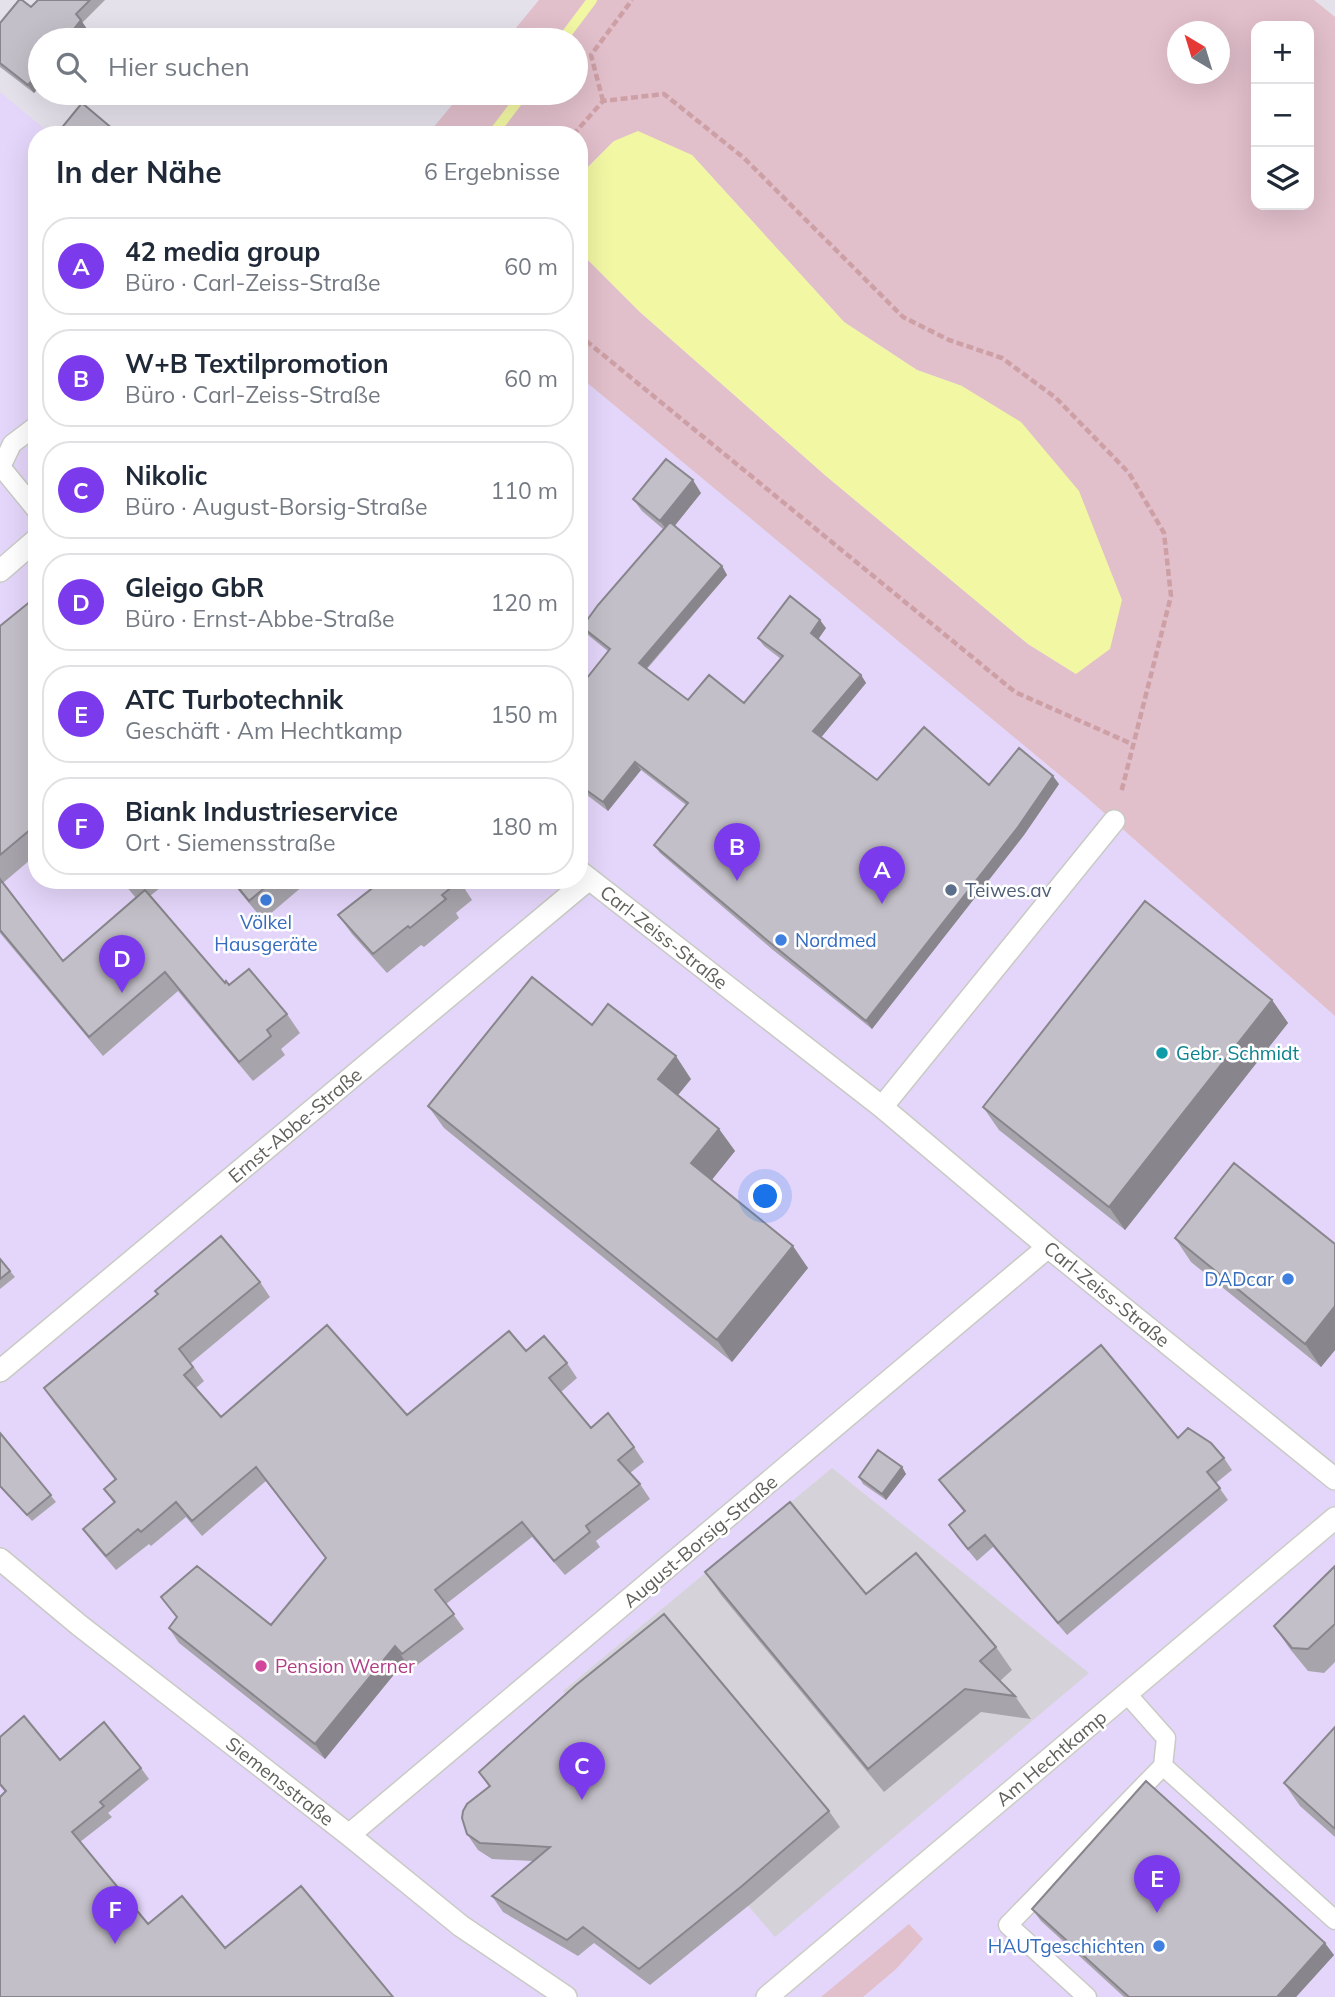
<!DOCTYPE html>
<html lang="de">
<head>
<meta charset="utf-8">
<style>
  :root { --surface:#fff; --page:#f2f2f3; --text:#1f2937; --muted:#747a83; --line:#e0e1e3; --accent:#7c3aed }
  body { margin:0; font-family:Mulish,sans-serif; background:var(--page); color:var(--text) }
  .controls { position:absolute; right:21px; top:21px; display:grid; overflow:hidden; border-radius:14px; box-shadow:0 7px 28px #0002 }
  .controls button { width:63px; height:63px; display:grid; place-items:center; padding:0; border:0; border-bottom:2px solid var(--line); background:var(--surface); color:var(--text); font:35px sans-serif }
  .compass { position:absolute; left:1167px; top:21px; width:63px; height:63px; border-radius:50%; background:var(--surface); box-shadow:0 7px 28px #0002; rotate:322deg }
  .you { position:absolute; left:766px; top:1197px; width:24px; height:24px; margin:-18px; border:5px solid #fff; border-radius:50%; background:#1a73e8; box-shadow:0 0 0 10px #1a73e833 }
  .badge { display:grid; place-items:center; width:46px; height:46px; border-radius:50%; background:var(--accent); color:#fff; font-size:23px; font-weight:700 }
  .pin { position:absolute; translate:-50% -58px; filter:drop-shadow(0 2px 4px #0008) }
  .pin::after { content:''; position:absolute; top:37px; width:24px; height:21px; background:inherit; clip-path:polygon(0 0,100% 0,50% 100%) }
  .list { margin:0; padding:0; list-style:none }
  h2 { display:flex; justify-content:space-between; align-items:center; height:91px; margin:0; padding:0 28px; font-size:30px }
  h2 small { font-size:23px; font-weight:400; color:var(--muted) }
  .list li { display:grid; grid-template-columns:46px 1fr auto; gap:21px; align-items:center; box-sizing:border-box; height:98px; margin:0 14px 14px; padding:0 14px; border:2px solid var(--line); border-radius:28px }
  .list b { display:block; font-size:26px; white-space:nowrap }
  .list p { margin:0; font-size:23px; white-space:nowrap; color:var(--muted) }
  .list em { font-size:23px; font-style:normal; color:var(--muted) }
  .icon { flex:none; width:38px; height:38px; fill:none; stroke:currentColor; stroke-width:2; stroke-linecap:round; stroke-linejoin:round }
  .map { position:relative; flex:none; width:1335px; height:1997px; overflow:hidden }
  .search { position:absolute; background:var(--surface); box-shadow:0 7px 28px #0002; left:28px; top:28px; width:560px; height:77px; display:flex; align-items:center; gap:18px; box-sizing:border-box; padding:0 24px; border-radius:38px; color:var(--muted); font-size:26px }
  .panel { position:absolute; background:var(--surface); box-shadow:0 7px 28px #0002; left:28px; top:126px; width:560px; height:763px; border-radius:28px }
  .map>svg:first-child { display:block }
</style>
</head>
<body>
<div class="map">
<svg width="1335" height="1997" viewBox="0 0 1335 1997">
  <rect width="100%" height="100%" fill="#e5e1eb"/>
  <!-- commercial -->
  <path fill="#e4d6fa" d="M0 92 52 135H37V880H579V376L1085 796 1335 1016V1997H0Z"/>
  <!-- industrial -->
  <path fill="#d5d3d9" d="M832 1468 1089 1673 775 1937 563 1691Z"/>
  <!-- green -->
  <path fill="#e1bfcb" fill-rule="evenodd" d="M539 0H1314L1335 17V1016L1085 796 579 376V251L640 312 826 476 1028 644 1076 674 962 386 917 370 844 322 692 155 614 141 579 176V135H427L462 93H576V40H506ZM1256 26H1309V205H1256ZM1178 32H1220V74H1178Z
    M909 1924 923 1939 896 1969 863 1997H821Z"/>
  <!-- water -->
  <path fill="#f2f7a4" d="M638 131 692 155 844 322 917 370 962 386 1021 422 1079 491 1122 600 1110 649 1076 674 1028 644 826 476 640 312 579 251V176L614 141Z"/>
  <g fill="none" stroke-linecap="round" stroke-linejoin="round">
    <!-- stream -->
    <path stroke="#f2f7a4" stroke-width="10" d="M562 40 592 0
      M492 135 524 93"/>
    <!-- lane casing -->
    <g stroke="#c9cac4" stroke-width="21">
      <path id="lane" d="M37 425 12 444 1 467 37 511
        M1163 1766 1335 1920
        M1087 1997 1008 1925 1163 1766 1166 1738 1127 1694"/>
    </g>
    <!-- street casing -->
    <g stroke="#c9cac4" stroke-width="24">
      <path id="street" d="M0 571 37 539
        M579 871 882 1107 1048 1247 1335 1479
        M882 1107 1114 821
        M0 1371 589 879
        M0 1559 79 1625 349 1835 461 1926 566 1997
        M349 1835 1048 1247"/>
    </g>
    <!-- secondary casing -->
    <g stroke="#cccec6" stroke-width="24">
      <path id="secondary" d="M767 1997 1335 1518"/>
    </g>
    <!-- path -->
    <path stroke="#cda0a5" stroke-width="4.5" stroke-dasharray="7 3.5" stroke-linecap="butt" d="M603 101 591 55 632 0
      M573 135 603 101 664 94 744 158 903 317 949 340 1002 358 1056 398 1129 473 1164 533 1171 596 1121 793
      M579 333 585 340 1015 692 1132 744"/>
    <!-- lane -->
    <use href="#lane" stroke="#fff" stroke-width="18"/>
    <!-- street -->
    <use href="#street" stroke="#fff" stroke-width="21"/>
    <!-- secondary -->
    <use href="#secondary" stroke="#fff" stroke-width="21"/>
  </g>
  <!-- wall -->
  <path fill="#a8a4ac" d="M38 0H105L82 23 87 29 34 93 0 67V23L31 7Z
    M701 493 674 526 722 566 727 575 647 669 688 700 744 703 781 659 764 646 758 638 826 628 818 639 861 675 866 683 821 737 877 780 989 785 1059 784 1024 835 872 1029 773 950 660 853 654 845 686 805 641 770 608 811 579 789V688L609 652 588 635 582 627 663 529 642 511 633 499Z
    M37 596V854L3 883 63 961 136 898 121 880H170L150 896 225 983 287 1014 300 1033 281 1049 285 1055 253 1081 178 991 103 1056 0 933V626Z
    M230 880H310L263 920Z
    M367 880H459L472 900 456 913 459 918 424 947 421 945 387 973 352 934 338 915 373 887Z
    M1272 1000 1288 1023 1125 1230 999 1130 983 1107Z
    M592 1025 691 1079 678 1095 719 1129 735 1151 711 1180 808 1268 732 1362 444 1128 428 1106Z
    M1175 1238 1335 1244V1350L1321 1367 1191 1262Z
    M0 1259 15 1277 0 1289Z
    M260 1282 270 1297 191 1363 204 1381 196 1388 221 1417 407 1415 526 1351 567 1363 577 1378 561 1392 591 1428 634 1447 644 1462 630 1473 640 1484 650 1499 596 1541 600 1547 565 1575 532 1537 446 1604 464 1629 412 1669 405 1661 325 1759 179 1643 169 1628 177 1618 161 1597 271 1625 326 1558 266 1481 202 1536 186 1517 151 1546 149 1544 116 1570 94 1544 83 1529 114 1503 104 1489 115 1480 54 1403 44 1388 158 1295 155 1291Z
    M0 1433 56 1502 32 1521 0 1487Z
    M1178 1438 1224 1458 1232 1470 1216 1483 1228 1500 1067 1635 993 1547 977 1561 957 1537 949 1525 964 1512 939 1480Z
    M902 1467 906 1474 886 1500 863 1484 859 1477Z
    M1335 1566V1662L1324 1673 1308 1671 1290 1649 1274 1626Z
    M705 1572 866 1594 996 1647 1012 1670 1000 1681 1015 1696 1031 1719 981 1712 884 1792 721 1595Z
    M1335 1727V1837L1300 1806 1284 1783Z
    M0 1737 60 1760 141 1768 149 1779 108 1813 112 1817 80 1842 148 1924 225 1948 0 1997 5 1792 0 1786Z
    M479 1772 829 1811 840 1827 753 1902 650 1985 594 1943 578 1956 503 1912 492 1896 533 1861 492 1859 478 1850 467 1834 489 1787Z
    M1032 1909 1334 1955 1296 1997H1124L1041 1921Z"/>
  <!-- shaded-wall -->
  <path fill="#88868c" d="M81 20 87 29 78 40H65Z
    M40 70V86L34 93 28 85Z
    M693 480 701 493 669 533 660 521Z
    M722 566 727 575 644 671 639 663Z
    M820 620 826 628 817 641 811 633Z
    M861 675 866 683 819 740 813 731Z
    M635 762 641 770 608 811 603 802Z
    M1053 776 1059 784 1024 835 872 1029 866 1021Z
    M1272 1000 1288 1023 1125 1230 1109 1207Z
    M676 1056 691 1079 673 1101 658 1079Z
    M719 1129 735 1151 707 1186 691 1163Z
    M793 1246 808 1268 732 1362 717 1340Z
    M1335 1306V1350L1321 1367 1305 1344Z
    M902 1467 906 1474 886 1500 882 1494Z
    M395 1646 405 1661 325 1759 315 1744Z
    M1325 1943 1334 1955 1296 1997H1277Z"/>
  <!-- building -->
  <path fill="#c3bfc8" stroke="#88868c" stroke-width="2" d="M19 0H22L31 7 38 0H90L76 14 81 20 65 40H40V70L28 85 0 63V23Z
    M82 103 120 135H64L59 131Z
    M666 459 693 480 660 521 633 499Z
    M670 522 722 566 639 663 688 700 709 675 744 703 783 656 758 638 790 596 820 620 811 633 861 675 813 731 877 780 924 727 989 785 1019 748 1053 776 1018 827 866 1021 768 941 654 845 688 803 635 762 603 802 579 785V688L610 649 582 627 598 605Z
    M37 596V824L0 855V626Z
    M0 879 63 961 145 890 225 983 226 981 229 985 249 969 287 1014 267 1030 271 1036 239 1062 165 972 89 1037 0 930Z
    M124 880H133L127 885Z
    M232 880H274L249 901Z
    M370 880H459V881L442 895 446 899 410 928 408 926 373 954 338 915 375 886Z
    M1145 901 1272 1000 1109 1207 983 1107Z
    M532 977 592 1025 608 1004 676 1056 658 1079 719 1129 691 1163 793 1246 717 1340 428 1106Z
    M1234 1163 1335 1244V1306L1305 1344 1175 1238Z
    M221 1236 260 1282 179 1349 193 1367 184 1375 221 1417 327 1325 407 1415 509 1331 526 1351 544 1336 567 1363 549 1378 591 1428 608 1413 634 1447 618 1460 640 1484 586 1526 590 1532 554 1561 522 1522 435 1590 454 1614 402 1654 395 1646 315 1744 169 1628 177 1617 161 1597 197 1566 271 1625 326 1558 256 1467 192 1521 176 1502 141 1532 138 1529 106 1556 83 1529 115 1502 104 1489 116 1479 44 1388 158 1294 155 1291Z
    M0 1259 10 1271 0 1279Z
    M1101 1345 1178 1438 1188 1428 1211 1443 1224 1458 1207 1472 1220 1488 1058 1623 985 1535 968 1549 949 1525 965 1511 939 1480Z
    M0 1433 51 1495 27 1515 0 1486Z
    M878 1450 902 1467 882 1494 859 1477Z
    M790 1502 866 1594 916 1553 996 1647 980 1661 1015 1696 965 1689 868 1769 705 1572Z
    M1335 1566V1624L1308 1649 1292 1648 1274 1626Z
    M664 1614 829 1811 742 1886 639 1969 583 1927 567 1940 492 1896 550 1847 480 1843 467 1834 462 1818 463 1811 467 1804 490 1786 479 1772 576 1685Z
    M24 1716 60 1760 104 1722 141 1768 100 1802 104 1806 72 1832 148 1924 182 1896 225 1948 301 1886 393 1997H0V1797L6 1791 0 1784V1737Z
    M1335 1727V1829L1284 1783Z
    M1146 1781 1325 1943 1277 1997H1129L1032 1909Z"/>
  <!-- markers -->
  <circle fill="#5c6f8a" stroke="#fff" stroke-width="2.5" cx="951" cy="890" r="7"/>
  <g fill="#3f7fe0" stroke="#fff" stroke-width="2.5">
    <circle cx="266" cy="900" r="7"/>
    <circle cx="781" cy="940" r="7"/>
    <circle cx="1288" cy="1279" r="7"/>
    <circle cx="1159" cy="1946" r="7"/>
  </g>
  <circle fill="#0f9aa8" stroke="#fff" stroke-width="2.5" cx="1162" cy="1053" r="7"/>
  <circle fill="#d1479c" stroke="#fff" stroke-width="2.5" cx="261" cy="1666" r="7"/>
  <g text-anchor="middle" stroke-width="5" stroke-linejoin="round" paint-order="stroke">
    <!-- service labels -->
    <g font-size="19" fill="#4e5e75" stroke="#fff" text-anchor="start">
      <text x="965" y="897">Teiwes.av</text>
    </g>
    <!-- shop labels -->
    <g font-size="19" fill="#366cbe" stroke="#fff" text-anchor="end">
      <text x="266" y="929" text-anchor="middle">Völkel<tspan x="266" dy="22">Hausgeräte</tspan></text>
      <text x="795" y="947" text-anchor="start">Nordmed</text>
      <text x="1274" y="1286">DADcar</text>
      <text x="1145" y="1953">HAUTgeschichten</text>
    </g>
    <!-- street labels -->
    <g font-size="19" fill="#5f6059" stroke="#fff">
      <text transform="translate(664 937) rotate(38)" y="7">Carl-Zeiss-Straße</text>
      <text transform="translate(295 1125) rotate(-40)" y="7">Ernst-Abbe-Straße</text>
      <text transform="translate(1107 1294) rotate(39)" y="7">Carl-Zeiss-Straße</text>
      <text transform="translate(700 1541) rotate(-40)" y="7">August-Borsig-Straße</text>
      <text transform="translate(1051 1758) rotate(-40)" y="7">Am Hechtkamp</text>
      <text transform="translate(280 1781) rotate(38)" y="7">Siemensstraße</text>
    </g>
    <!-- culture labels -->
    <g font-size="19" fill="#0d838f" stroke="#fff" text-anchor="start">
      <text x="1176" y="1060">Gebr. Schmidt</text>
    </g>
    <!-- hotel labels -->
    <g font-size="19" fill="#b23c85" stroke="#fff" text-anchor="start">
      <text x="275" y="1673">Pension Werner</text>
    </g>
  </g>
</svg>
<div class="controls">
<button>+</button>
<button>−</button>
<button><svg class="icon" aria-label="layers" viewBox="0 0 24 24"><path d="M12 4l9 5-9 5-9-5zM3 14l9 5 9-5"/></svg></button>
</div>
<svg class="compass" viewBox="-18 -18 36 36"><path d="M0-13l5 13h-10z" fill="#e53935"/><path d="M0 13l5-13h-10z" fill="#747a83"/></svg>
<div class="you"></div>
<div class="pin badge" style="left:882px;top:904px">A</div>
<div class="pin badge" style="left:737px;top:881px">B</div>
<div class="pin badge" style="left:582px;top:1800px">C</div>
<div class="pin badge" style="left:122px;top:993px">D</div>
<div class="pin badge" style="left:1157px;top:1913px">E</div>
<div class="pin badge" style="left:115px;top:1944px">F</div>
<div class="search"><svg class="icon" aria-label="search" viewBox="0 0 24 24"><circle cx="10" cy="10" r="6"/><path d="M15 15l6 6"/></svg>Hier suchen</div>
<section class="panel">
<h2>In der Nähe<small>6 Ergebnisse</small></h2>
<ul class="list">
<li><span class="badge">A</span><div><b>42 media group</b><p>Büro · Carl-Zeiss-Straße</p></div><em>60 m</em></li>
<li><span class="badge">B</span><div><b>W+B Textilpromotion</b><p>Büro · Carl-Zeiss-Straße</p></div><em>60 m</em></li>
<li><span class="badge">C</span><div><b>Nikolic</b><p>Büro · August-Borsig-Straße</p></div><em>110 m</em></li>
<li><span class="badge">D</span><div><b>Gleigo GbR</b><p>Büro · Ernst-Abbe-Straße</p></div><em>120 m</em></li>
<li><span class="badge">E</span><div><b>ATC Turbotechnik</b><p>Geschäft · Am Hechtkamp</p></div><em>150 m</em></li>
<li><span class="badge">F</span><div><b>Biank Industrieservice</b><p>Ort · Siemensstraße</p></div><em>180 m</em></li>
</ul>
</section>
</div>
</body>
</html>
